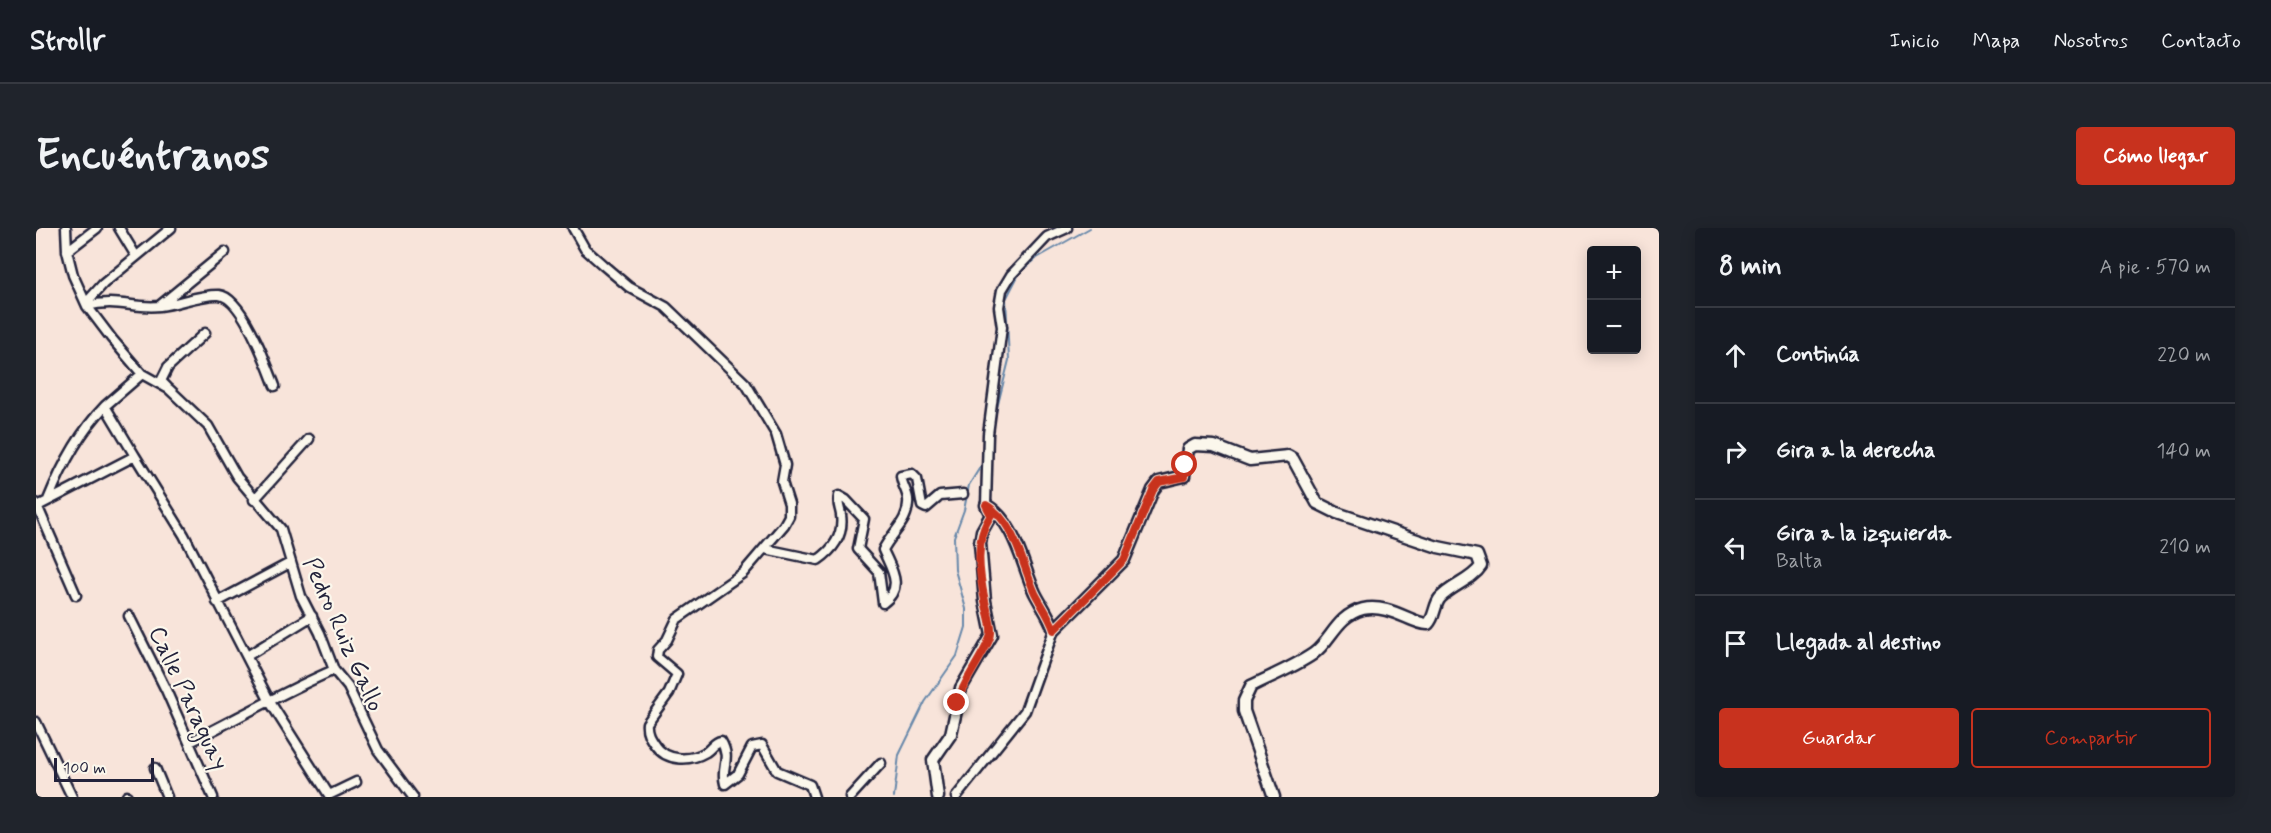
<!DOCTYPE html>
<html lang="es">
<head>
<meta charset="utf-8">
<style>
  :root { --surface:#171b24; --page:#20242c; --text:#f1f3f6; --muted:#9ea1a6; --line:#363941; --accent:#c8321e }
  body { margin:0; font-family:Mynerve,sans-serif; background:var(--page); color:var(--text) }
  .controls { position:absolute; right:18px; top:18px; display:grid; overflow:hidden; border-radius:6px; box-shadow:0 3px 15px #0003 }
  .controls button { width:54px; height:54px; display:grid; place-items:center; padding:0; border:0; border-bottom:2px solid var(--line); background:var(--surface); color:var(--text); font:30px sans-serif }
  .scale { position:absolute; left:18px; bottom:15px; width:100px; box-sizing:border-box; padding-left:6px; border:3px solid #22223b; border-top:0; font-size:16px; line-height:21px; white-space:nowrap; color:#22223b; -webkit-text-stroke:4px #fbf7ec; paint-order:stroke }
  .stop { position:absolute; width:18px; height:18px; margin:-14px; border:4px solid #c8321e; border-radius:50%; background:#fff }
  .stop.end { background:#c8321e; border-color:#fff; box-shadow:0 2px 6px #0008 }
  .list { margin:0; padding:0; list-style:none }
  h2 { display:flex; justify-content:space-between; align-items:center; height:78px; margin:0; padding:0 24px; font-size:26px }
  h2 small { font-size:20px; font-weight:400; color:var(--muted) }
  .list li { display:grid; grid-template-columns:39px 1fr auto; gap:18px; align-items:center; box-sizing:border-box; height:96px; padding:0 24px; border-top:2px solid var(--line) }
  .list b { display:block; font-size:22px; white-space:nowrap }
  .list p { margin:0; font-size:20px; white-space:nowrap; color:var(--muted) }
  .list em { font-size:20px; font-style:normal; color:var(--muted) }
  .actions { display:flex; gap:12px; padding:18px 24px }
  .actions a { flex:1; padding:14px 0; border:2px solid var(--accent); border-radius:6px; text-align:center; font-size:21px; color:var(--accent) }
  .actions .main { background:var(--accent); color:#fff }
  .icon { flex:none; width:33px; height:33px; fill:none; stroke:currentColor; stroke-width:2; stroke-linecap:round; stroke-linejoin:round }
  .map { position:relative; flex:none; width:1623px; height:569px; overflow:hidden; border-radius:6px }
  header { display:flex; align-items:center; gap:36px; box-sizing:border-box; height:84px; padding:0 30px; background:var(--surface); border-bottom:2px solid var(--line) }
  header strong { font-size:28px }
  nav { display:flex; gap:33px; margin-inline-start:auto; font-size:21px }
  .intro { display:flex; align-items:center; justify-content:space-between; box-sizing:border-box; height:144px; padding:0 36px }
  h1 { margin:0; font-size:42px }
  .button { padding:15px 27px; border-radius:6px; background:var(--accent); color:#fff; font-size:21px; font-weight:700 }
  main { display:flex; gap:36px; padding:0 36px }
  aside { flex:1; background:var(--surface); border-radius:6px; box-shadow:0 3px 15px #0003 }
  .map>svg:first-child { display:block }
</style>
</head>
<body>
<header>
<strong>Strollr</strong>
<nav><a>Inicio</a><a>Mapa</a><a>Nosotros</a><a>Contacto</a></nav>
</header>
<div class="intro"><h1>Encuéntranos</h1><a class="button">Cómo llegar</a></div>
<main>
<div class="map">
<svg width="1623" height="569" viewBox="0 0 1623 569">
  <rect width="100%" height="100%" fill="#f8e4da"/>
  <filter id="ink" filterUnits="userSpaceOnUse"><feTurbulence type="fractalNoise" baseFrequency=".0167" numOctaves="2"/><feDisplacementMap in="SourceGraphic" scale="12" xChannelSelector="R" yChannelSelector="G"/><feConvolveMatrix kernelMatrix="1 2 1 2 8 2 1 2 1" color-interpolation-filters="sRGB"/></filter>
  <g filter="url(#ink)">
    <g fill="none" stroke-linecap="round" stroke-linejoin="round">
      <!-- stream -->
      <path stroke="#6788aa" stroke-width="2" d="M957 196 973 132 970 71 983 46 1001 30 1054 0
        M858 569 863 527 889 474 921 428 930 399V381L919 342 918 309 928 282 933 257 948 233"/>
      <!-- minor casing -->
      <g stroke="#22223b" stroke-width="13">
        <path id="minor" d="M30 0 31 23 37 47 51 78 76 111 106 146 133 161 172 198 201 249 245 301 265 368 284 405 298 442 312 459 342 522 377 569
          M83 0 100 28
          M537 0 549 21 567 37 593 59 630 79 710 156 740 206 749 237 746 254 753 276V288L748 297 707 345 641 391 631 412 622 422 621 429 641 446 633 465 611 495C610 504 614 510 619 517 630 533 653 534 670 524 676 520 678 514 685 513 696 532 684 538 689 556L702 546 716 519 726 517 741 543 774 557 778 569
          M31 23 61 0
          M50 75 67 56 135 0
          M51 78C81 70 97 81 124 78 143 76 164 66 183 67 206 69 231 137 239 158
          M123 78 189 24
          M131 159 125 153 132 139 169 105
          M99 228 69 178 106 146
          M12 272C26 237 43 205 69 178
          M218 272 273 211
          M0 275 40 367
          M950 277 952 206 966 99 963 79 966 62 975 47 1011 9 1031 0
          M0 279 99 228 148 307 234 474 293 567 320 554
          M729 321 782 332C798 321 808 307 805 287 804 279 801 277 803 268L810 272 828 291 822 321 843 344 847 375C869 359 855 341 847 322 855 305 874 293 872 271 871 263 866 257 865 248L876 246 881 251 886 278 890 280 904 268 927 266
          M181 374 254 335
          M93 388 130 462 177 569
          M211 428 276 388
          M0 494 36 569
          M154 514C202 490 249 463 298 442
          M119 540 131 569
          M91 568V569
          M814 569 845 535
          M920 569 989 483 1018 402"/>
      </g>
      <!-- tertiary casing -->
      <g stroke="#22223b" stroke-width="15">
        <path id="tertiary" d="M902 569 897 532 915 506 925 460 956 407 949 373 944 315 946 303 955 287 950 277C979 293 986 337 999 365 1005 377 1014 389 1018 402L1088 332 1117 262 1123 254 1148 248 1152 221 1159 217 1178 218 1214 232 1252 228 1257 231 1281 275 1301 285 1402 319 1441 327 1445 338C1436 352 1416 357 1404 370 1398 377 1399 389 1392 396 1378 397 1353 375 1327 381 1300 388 1296 412 1277 426 1258 439 1235 448 1215 458L1208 473V483L1238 569"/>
      </g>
      <!-- minor -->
      <use href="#minor" stroke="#fbf7ec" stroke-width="8"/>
      <!-- tertiary -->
      <use href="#tertiary" stroke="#fbf7ec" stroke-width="10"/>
    </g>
  </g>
  <g fill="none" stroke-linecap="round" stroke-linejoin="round" filter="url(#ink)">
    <!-- route -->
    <path stroke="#c8321e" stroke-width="8" d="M921 475C926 454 955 417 955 405 956 395 951 383 949 373 943 345 938 312 955 287L950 277C979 293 986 337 999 365 1005 377 1014 389 1018 402L1088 332 1117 262 1123 254 1148 249 1149 237"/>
  </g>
  <g text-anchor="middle" stroke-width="4.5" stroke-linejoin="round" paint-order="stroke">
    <!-- street labels -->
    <g font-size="24" fill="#22223b" stroke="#fbf7ec">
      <text transform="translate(308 406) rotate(66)" y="8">Pedro Ruiz Gallo</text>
      <text transform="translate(153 470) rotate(65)" y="8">Calle Paraguay</text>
    </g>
  </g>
</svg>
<div class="controls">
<button>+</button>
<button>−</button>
</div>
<div class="scale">100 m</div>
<div class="stop" style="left:1149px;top:237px"></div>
<div class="stop end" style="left:921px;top:475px"></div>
</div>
<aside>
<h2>8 min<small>A pie · 570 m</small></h2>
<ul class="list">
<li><svg class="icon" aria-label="ahead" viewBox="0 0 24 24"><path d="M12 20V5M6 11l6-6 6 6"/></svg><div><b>Continúa</b></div><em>220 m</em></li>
<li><svg class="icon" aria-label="right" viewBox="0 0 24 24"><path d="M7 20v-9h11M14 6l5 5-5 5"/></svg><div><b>Gira a la derecha</b></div><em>140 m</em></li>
<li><svg class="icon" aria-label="left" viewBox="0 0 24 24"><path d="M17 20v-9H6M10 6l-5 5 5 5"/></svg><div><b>Gira a la izquierda</b><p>Balta</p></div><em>210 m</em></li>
<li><svg class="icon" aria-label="arrive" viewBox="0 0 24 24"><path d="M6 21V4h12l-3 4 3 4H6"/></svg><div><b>Llegada al destino</b></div></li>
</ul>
<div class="actions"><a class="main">Guardar</a><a>Compartir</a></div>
</aside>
</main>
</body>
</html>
